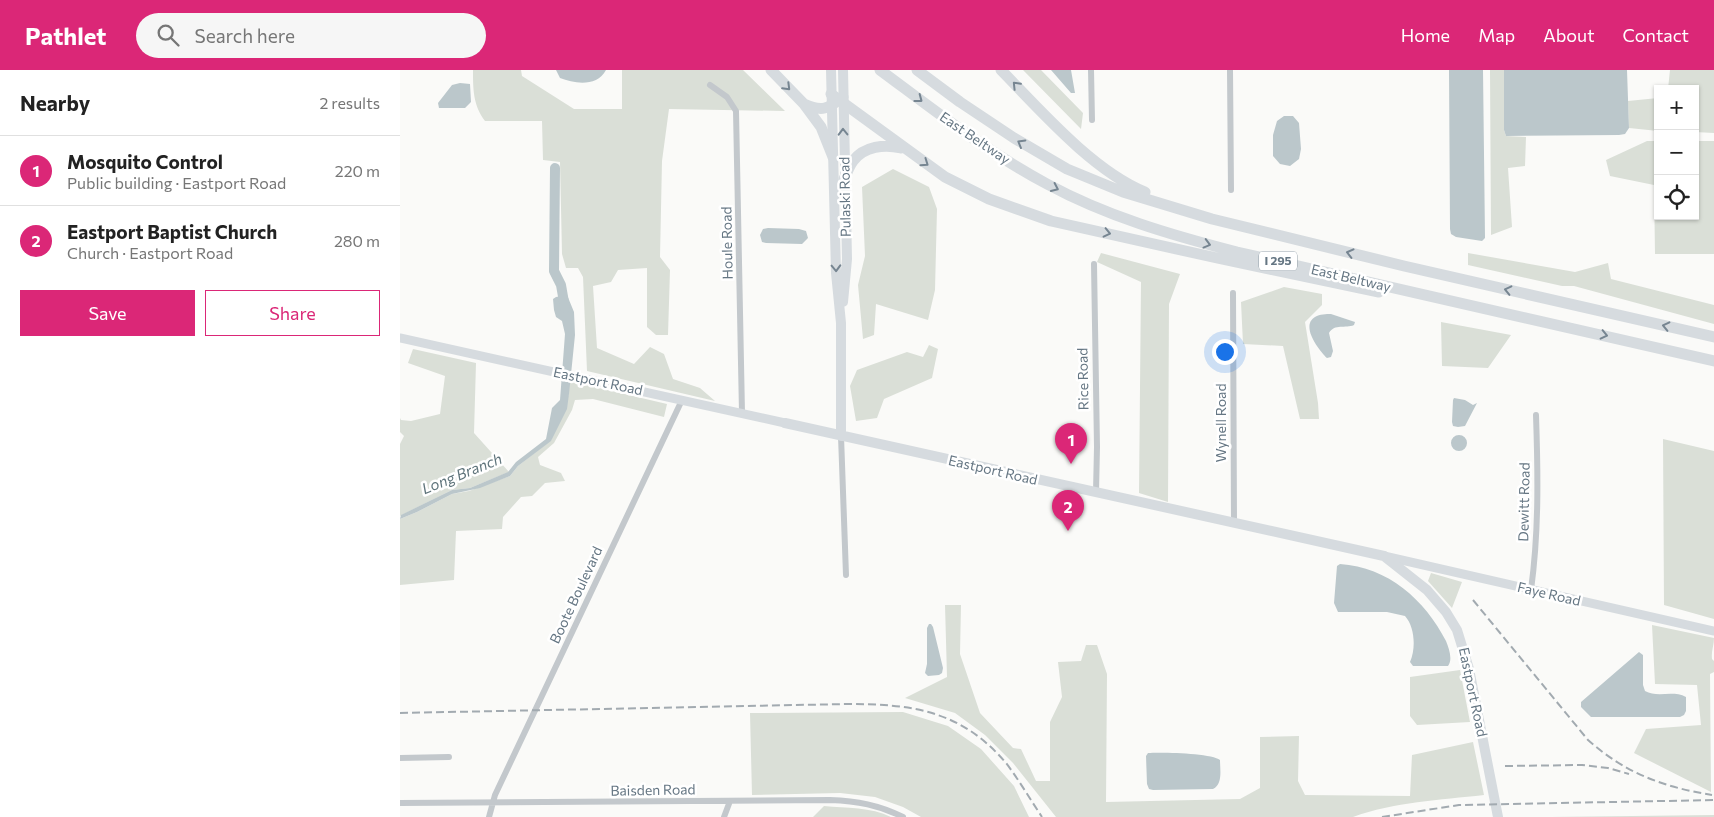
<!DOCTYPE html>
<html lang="en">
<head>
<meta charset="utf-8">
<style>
  :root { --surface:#fff; --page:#f6f6f6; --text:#222; --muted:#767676; --line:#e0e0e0; --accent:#db2777 }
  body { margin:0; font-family:Commissioner,sans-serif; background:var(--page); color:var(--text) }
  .controls { position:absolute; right:15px; top:15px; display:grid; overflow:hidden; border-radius:0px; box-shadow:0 1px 4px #0004 }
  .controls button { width:45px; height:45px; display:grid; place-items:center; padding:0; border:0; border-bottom:1px solid var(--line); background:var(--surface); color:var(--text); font:25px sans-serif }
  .you { position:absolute; left:824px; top:281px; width:18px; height:18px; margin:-12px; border:4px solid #fff; border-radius:50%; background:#1a73e8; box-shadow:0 0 0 8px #1a73e833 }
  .badge { display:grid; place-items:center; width:32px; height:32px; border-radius:50%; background:var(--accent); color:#fff; font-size:16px; font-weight:700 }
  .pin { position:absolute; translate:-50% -41px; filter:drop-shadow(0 1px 2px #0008) }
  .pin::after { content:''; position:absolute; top:26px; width:18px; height:15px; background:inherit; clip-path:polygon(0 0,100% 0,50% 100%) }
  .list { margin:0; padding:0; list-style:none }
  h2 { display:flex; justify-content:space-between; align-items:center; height:65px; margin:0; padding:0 20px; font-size:21px }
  h2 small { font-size:16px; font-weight:400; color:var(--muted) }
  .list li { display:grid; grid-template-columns:32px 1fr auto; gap:15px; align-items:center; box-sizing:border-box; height:70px; padding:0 20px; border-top:1px solid var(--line) }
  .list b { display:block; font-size:19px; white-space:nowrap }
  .list p { margin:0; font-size:16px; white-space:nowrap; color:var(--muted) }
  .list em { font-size:16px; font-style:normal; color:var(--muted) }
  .actions { display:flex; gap:10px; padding:15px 20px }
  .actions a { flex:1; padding:11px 0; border:1px solid var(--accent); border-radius:0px; text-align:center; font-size:18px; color:var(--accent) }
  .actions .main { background:var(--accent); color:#fff }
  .icon { flex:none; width:28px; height:28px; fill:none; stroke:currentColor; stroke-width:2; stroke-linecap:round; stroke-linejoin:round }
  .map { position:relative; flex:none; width:1314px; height:747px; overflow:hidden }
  header { display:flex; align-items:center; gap:30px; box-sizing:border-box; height:70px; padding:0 25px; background:var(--accent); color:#fff }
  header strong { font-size:24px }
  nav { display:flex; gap:28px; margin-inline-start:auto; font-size:18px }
  .search { width:350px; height:45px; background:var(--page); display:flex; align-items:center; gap:12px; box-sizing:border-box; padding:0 18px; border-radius:28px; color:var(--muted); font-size:19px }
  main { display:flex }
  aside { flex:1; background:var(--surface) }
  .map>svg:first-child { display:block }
</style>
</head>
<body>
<header>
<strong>Pathlet</strong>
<div class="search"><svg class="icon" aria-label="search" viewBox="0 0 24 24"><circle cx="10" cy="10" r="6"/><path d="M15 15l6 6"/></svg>Search here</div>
<nav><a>Home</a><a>Map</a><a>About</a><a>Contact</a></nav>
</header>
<main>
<aside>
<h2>Nearby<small>2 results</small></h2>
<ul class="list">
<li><span class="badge">1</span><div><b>Mosquito Control</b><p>Public building · Eastport Road</p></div><em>220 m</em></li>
<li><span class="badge">2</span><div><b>Eastport Baptist Church</b><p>Church · Eastport Road</p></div><em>280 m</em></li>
</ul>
<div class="actions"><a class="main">Save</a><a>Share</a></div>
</aside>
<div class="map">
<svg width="1314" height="747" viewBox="0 0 1314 747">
  <rect width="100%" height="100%" fill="#fafaf8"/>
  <!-- green -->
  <path fill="#dadfd7" d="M73 0H121L122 6 174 39H222V0H343L385 41 269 39 262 91 260 187 270 200 268 265H256L247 257V198L218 200 211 212 193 216 197 278 234 294 250 277 264 284 273 309 300 318 315 331 187 301 183 207 178 198H166L162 184 160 92 143 90 142 51H85C73 35 73 19 73 0Z
    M623 0H641L683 43 681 59Z
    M1090 0H1104V60L1106 66 1126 67 1125 96 1108 98 1112 157 1091 165Z
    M1270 0H1314V63L1295 62V19H1268Z
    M1258 28V61L1229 58 1228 31Z
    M1247 71H1258V146H1295V71H1314V184H1255L1254 115 1210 106 1206 90Z
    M493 99 529 117 537 139 535 220 528 250 476 234 474 265 463 269 458 215 465 186 462 117Z
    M701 183 780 204 769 234 768 432 739 423 741 212 697 192Z
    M1068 183 1175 202 1208 193 1211 209 1314 235V254L1174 216H1162L1068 195Z
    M884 217 922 224V235L905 252 918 333 919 349H900L883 276 843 274 841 232Z
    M1041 252 1111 265 1088 298 1042 296Z
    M529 275 538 279 532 308 484 329 477 348 456 351 450 316 457 300 507 282 523 287Z
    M13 279 76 293 74 363 109 402 70 418 52 420 0 446V374L4 366 0 362V348L1 350 11 351 40 344 45 306 8 293Z
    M169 311 267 334 264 347 193 329 175 330 172 340 154 373 138 387 140 395 161 403 165 411 145 413 132 426 121 427 103 447 102 459 56 461 54 510 0 515V449L17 442 52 424 69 421 110 406 118 396 151 370 169 324Z
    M1263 369 1314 381V549L1264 535Z
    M1031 503 1062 512 1052 538 1028 511Z
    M545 535H561L560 584 580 643 613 678 621 679 636 711H650V652L662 627 658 592 681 591 686 575H697L707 604 706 732 840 729 860 718V667L899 666 898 711 905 725 1010 726 1012 685 1073 672 1084 725C1040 730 994 732 953 747H656L613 693 585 665 555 643 505 628 547 607Z
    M1252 555 1314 568C1314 576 1311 581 1312 589L1314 591V602L1310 604 1311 722 1234 683 1246 659 1301 655 1297 615 1255 614Z
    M1060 600 1070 652 1017 655 1010 646V607Z
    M503 642 548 656 581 679 614 716 629 747H521L503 737 475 727 440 723 352 725 350 643Z
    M424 736C446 738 471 737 491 747H413Z
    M1314 745V747H1150Z"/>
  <!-- water -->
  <path fill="#bbc7cb" d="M156 0H206C197 17 175 14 160 8Z
    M651 0H671L675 23H671Z
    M1049 0H1083L1085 168 1082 171 1056 167 1051 164 1050 159Z
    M1104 0H1227L1229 58 1225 64 1219 65 1106 66 1104 60Z
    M60 13 70 14 71 32 65 38H39L38 33 52 15Z
    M884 46H893L899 53 901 79 899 89 890 96 880 94 873 86V65L877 51Z
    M368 158 399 159 406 161 408 168 402 174 366 173 362 172 360 165 363 159Z
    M167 225 174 242 175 265 169 324 167 339 151 371 118 396 110 406 80 418 52 424 17 442 0 449 1 445 52 420 70 418 108 402 116 392 146 369 152 338 160 330 165 264 162 251 156 247 154 240 153 229 156 227Z
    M931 244 955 252 954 255C945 259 935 253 929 263L933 281 931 287 927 288C919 280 900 256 915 247 920 244 926 244 931 244Z
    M1054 328 1065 330 1073 335 1077 333 1065 356 1058 357 1053 356 1052 352 1053 330Z
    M1051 373a8 8 0 1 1 16 0a8 8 0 1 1-16 0Z
    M940 494C988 497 1025 530 1046 571 1049 579 1053 589 1048 596H1013L1010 592C1016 579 1015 557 1005 546L987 542H938L934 533 937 496Z
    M529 554H531L533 557 543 598 542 603 539 605 528 606 525 603 527 594V558Z
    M1239 582 1243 585V615L1245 621C1257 628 1273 620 1286 627V641L1284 645 1280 647H1191L1181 637V632Z
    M748 683C760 682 812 683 820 690 820 700 823 714 813 719L753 720 749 719 747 714 746 686Z"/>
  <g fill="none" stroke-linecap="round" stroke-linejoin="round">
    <!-- river -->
    <path stroke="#bbc7cb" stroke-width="10" d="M155 98 154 201 161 215 165 238"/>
    <!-- street -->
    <path stroke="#c3c8cc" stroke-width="6" d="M691 0 692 50
      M830 0 831 120
      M310 15 327 27 336 41 342 343
      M694 194 697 377 696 422
      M833 223 834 453
      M441 366 446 505
      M1131 520C1139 461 1138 404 1136 345
      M0 688 49 687
      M0 733 430 730C457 731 479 735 503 747
      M89 747 95 725 282 330
      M324 747 330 731"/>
    <!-- secondary -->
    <path stroke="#d6dbdf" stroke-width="9" d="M0 268 385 353
      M984 486 1314 561"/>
    <!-- primary -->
    <path stroke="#d6dbdf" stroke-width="10" d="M431 0 436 203 441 253V366
      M443 0 447 189 443 232
      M385 353 984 486 1027 520 1046 542 1057 560 1069 599 1098 747"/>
    <!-- highway -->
    <path stroke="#d6dbdf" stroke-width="11" d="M371 0 404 34 421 57 433 87
      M480 0C534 40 587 82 647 114 706 146 771 165 837 182L1314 291
      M517 0 560 32 614 68 667 99 723 122 812 149 1004 196 1314 267
      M601 0C640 40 693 101 745 122
      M431 24 545 107 589 129 651 151 817 188 979 222
      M404 34C422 42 428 39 443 27
      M444 109C447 103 449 96 453 91 464 76 485 74 501 78"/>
    <!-- rail -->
    <path stroke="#a2aab0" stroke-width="2" stroke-dasharray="8 4" stroke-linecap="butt" d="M1073 530 1188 670C1225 703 1263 717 1312 725
      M0 643 447 634C511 634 561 640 606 693 619 710 630 729 642 747
      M1105 696 1182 695 1208 698 1229 704
      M982 747 1059 735 1314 730"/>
  </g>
  <!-- one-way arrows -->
  <defs><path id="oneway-chevron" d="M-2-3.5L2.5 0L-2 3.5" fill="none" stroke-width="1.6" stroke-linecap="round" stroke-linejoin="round" transform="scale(1.25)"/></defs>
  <g stroke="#768591">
    <use href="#oneway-chevron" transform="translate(616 15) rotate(-134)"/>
    <use href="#oneway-chevron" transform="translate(387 17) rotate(45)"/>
    <use href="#oneway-chevron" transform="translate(519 29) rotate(37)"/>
    <use href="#oneway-chevron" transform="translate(443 62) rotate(-91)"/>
    <use href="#oneway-chevron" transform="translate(621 73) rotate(-150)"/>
    <use href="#oneway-chevron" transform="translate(525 93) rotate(35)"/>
    <use href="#oneway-chevron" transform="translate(655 118) rotate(25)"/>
    <use href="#oneway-chevron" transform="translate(707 163) rotate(13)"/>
    <use href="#oneway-chevron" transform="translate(807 174) rotate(15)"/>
    <use href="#oneway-chevron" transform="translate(950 183) rotate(-166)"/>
    <use href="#oneway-chevron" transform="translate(436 198) rotate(88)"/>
    <use href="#oneway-chevron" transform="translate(1108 220) rotate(-167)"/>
    <use href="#oneway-chevron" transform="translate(1266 256) rotate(-167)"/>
    <use href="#oneway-chevron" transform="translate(1204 265) rotate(13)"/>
  </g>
  <g text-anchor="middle" stroke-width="5" stroke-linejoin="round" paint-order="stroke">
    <!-- shield labels -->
    <rect fill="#fff" stroke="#939fa8" stroke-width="1" x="859" y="181.5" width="38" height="19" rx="4"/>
    <g font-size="12" font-weight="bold" fill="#657683">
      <text x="878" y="195">I 295</text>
    </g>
    <!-- street labels -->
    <g font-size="14" fill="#657683" stroke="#fff">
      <text transform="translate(575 68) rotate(34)" y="5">East Beltway</text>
      <text transform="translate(445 127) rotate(-91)" y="5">Pulaski Road</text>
      <text transform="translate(327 173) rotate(-91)" y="5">Houle Road</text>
      <text transform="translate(951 208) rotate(13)" y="5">East Beltway</text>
      <text transform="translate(683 309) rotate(-91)" y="5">Rice Road</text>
      <text transform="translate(198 311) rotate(12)" y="5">Eastport Road</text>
      <text transform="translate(821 353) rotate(-90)" y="5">Wynell Road</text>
      <text transform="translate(593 400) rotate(13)" y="5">Eastport Road</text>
      <text transform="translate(1124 432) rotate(-89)" y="5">Dewitt Road</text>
      <text transform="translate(1149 524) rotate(13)" y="5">Faye Road</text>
      <text transform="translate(176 525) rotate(-65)" y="5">Boote Boulevard</text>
      <text transform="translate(1073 622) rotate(78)" y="5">Eastport Road</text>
      <text transform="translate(253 720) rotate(-1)" y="5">Baisden Road</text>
    </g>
    <!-- water labels -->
    <g font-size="15" font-style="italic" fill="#60757c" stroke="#fff">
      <text transform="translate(62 404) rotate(-22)" y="5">Long Branch</text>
    </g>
  </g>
</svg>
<div class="controls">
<button>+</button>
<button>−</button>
<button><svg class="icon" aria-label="locate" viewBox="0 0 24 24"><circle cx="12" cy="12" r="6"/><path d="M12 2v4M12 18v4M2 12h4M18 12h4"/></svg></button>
</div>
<div class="you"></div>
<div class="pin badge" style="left:671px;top:394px">1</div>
<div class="pin badge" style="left:668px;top:461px">2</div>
</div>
</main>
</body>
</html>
